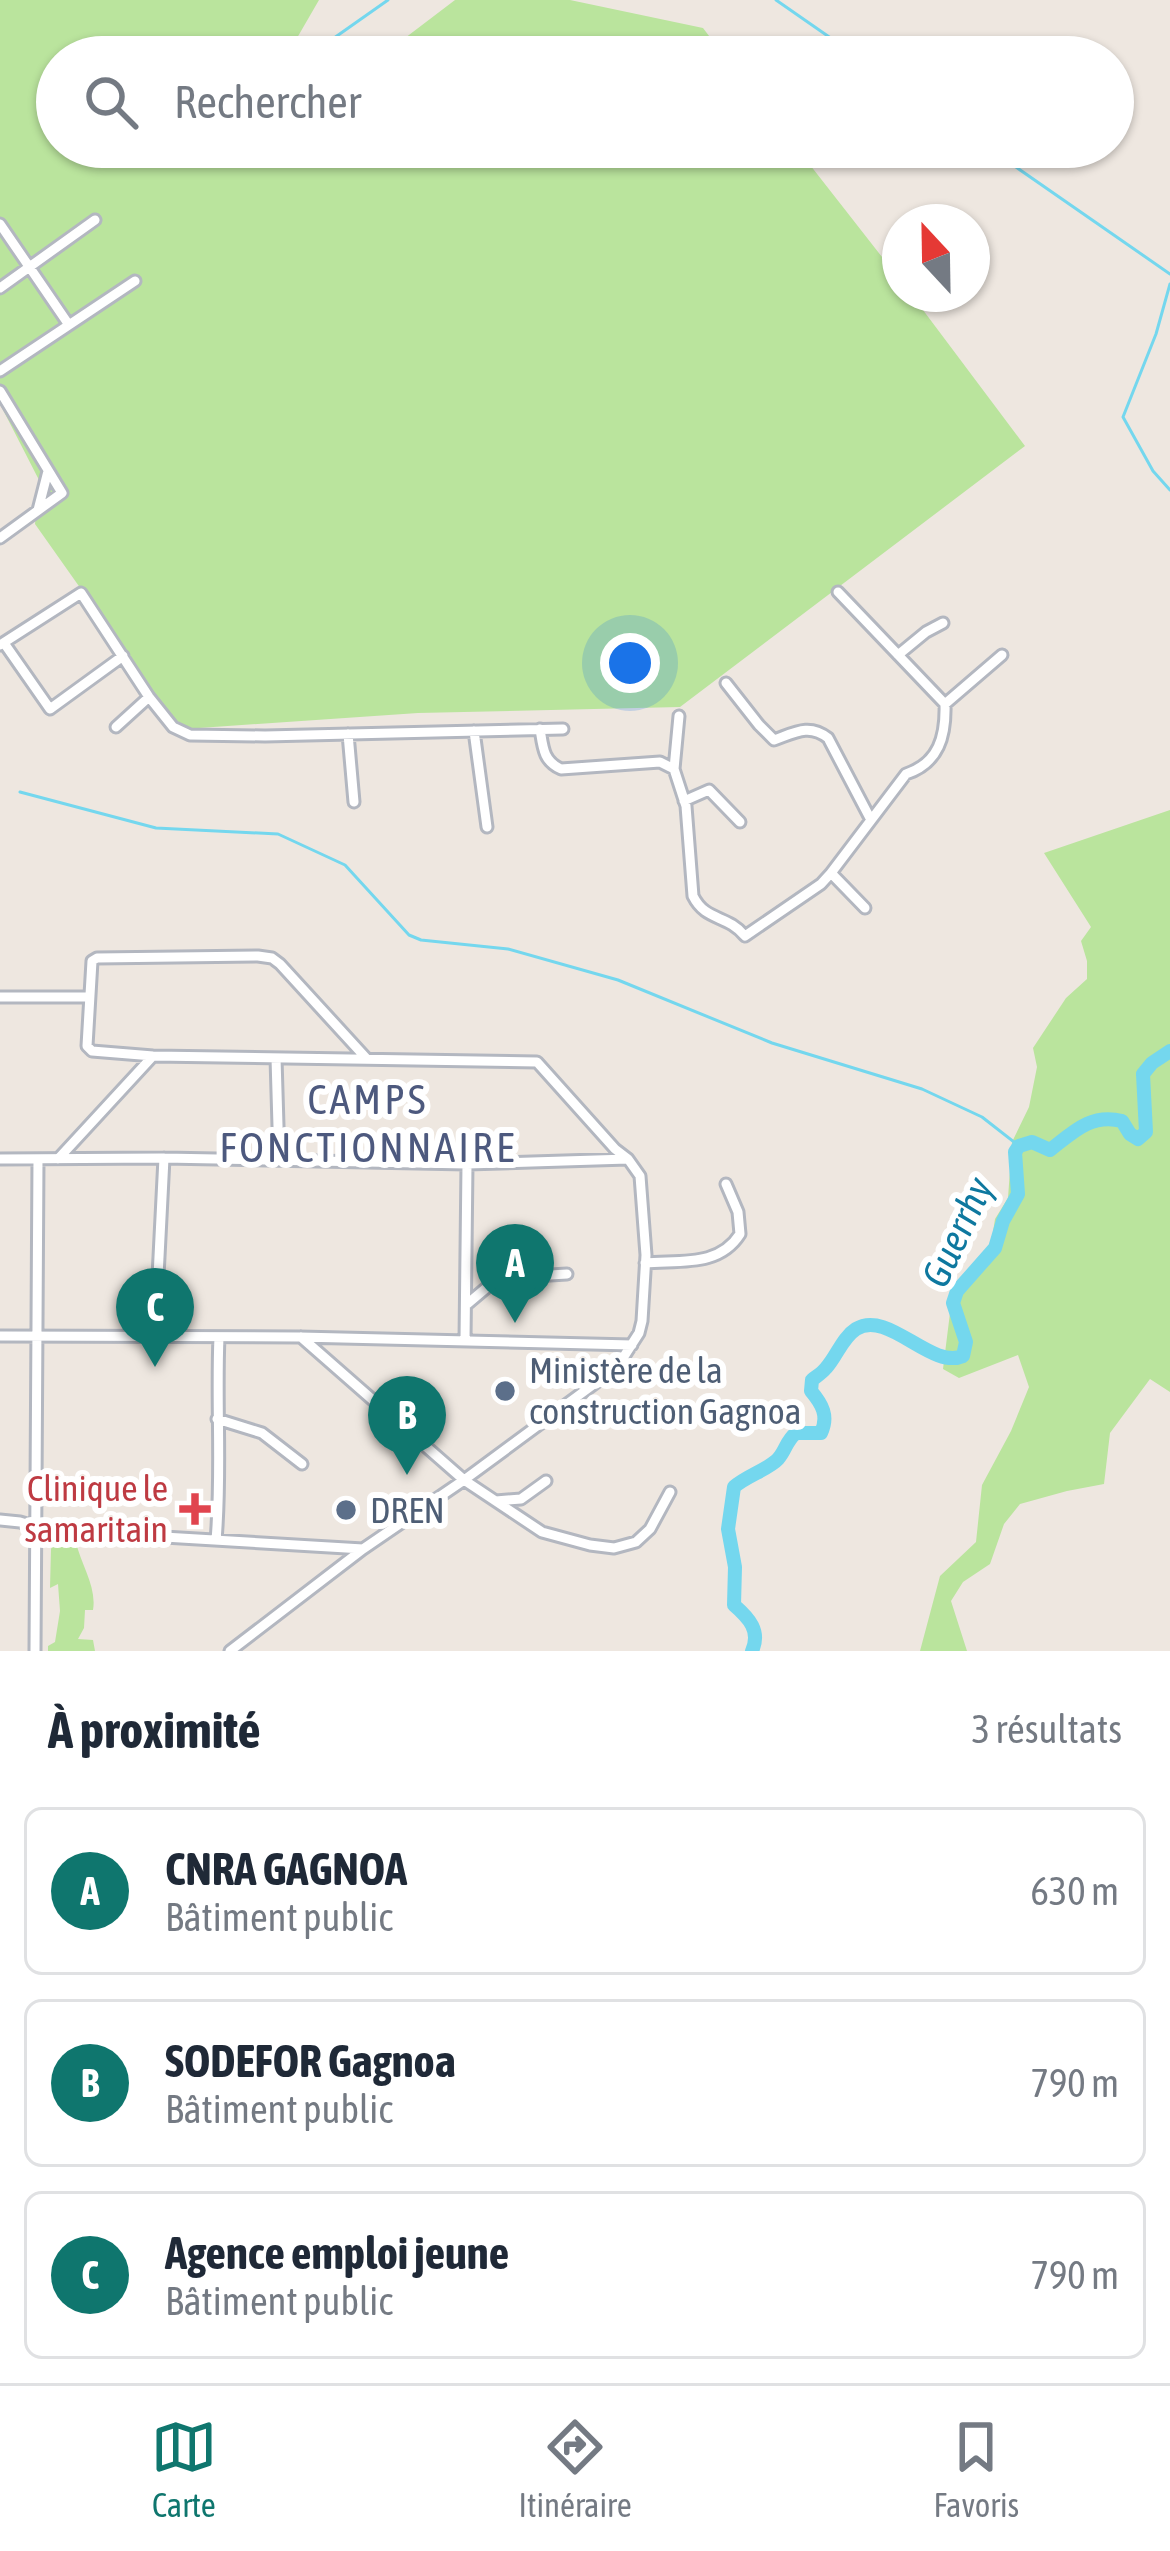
<!DOCTYPE html>
<html lang="fr">
<head>
<meta charset="utf-8">
<style>
  :root { --surface:#fff; --page:#f2f2f3; --text:#1f2937; --muted:#747a83; --line:#e0e1e3; --accent:#0f766e }
  body { margin:0; font-family:"Asap Condensed",sans-serif; background:var(--page); color:var(--text) }
  .compass { position:absolute; left:882px; top:204px; width:108px; height:108px; border-radius:50%; background:var(--surface); box-shadow:0 3px 9px #0004; rotate:338deg }
  .you { position:absolute; left:630px; top:663px; width:42px; height:42px; margin:-30px; border:9px solid #fff; border-radius:50%; background:#1a73e8; box-shadow:0 0 0 18px #1a73e833 }
  .badge { display:grid; place-items:center; width:78px; height:78px; border-radius:50%; background:var(--accent); color:#fff; font-size:39px; font-weight:700 }
  .pin { position:absolute; translate:-50% -99px; filter:drop-shadow(0 3px 6px #0008) }
  .pin::after { content:''; position:absolute; top:63px; width:42px; height:36px; background:inherit; clip-path:polygon(0 0,100% 0,50% 100%) }
  .list { margin:0; padding:0; list-style:none }
  h2 { display:flex; justify-content:space-between; align-items:center; height:156px; margin:0; padding:0 48px; font-size:51px }
  h2 small { font-size:39px; font-weight:400; color:var(--muted) }
  .list li { display:grid; grid-template-columns:78px 1fr auto; gap:36px; align-items:center; box-sizing:border-box; height:168px; margin:0 24px 24px; padding:0 24px; border:3px solid var(--line); border-radius:18px }
  .list b { display:block; font-size:45px; white-space:nowrap }
  .list p { margin:0; font-size:39px; white-space:nowrap; color:var(--muted) }
  .list em { font-size:39px; font-style:normal; color:var(--muted) }
  .icon { flex:none; width:66px; height:66px; fill:none; stroke:currentColor; stroke-width:2; stroke-linecap:round; stroke-linejoin:round }
  .map { position:relative; flex:none; width:1170px; height:1651px; overflow:hidden }
  .search { position:absolute; background:var(--surface); box-shadow:0 3px 9px #0004; left:36px; right:36px; top:36px; height:132px; display:flex; align-items:center; gap:30px; box-sizing:border-box; padding:0 42px; border-radius:66px; color:var(--muted); font-size:45px }
  .sheet { height:732px; background:var(--surface) }
  nav { display:flex; justify-content:space-around; align-items:center; box-sizing:border-box; height:168px; border-top:3px solid var(--line); background:var(--surface); font-size:33px; color:var(--muted) }
  nav a { display:grid; justify-items:center; gap:6px }
  nav .on { color:var(--accent) }
  .map>svg:first-child { display:block }
</style>
</head>
<body>
<div class="map">
<svg width="1170" height="1651" viewBox="0 0 1170 1651">
  <rect width="100%" height="100%" fill="#eee7e0"/>
  <!-- green -->
  <path fill="#bae49d" d="M0 0H319L297 38 269 57H57V147H796L900 280V294H911L1025 446 680 707 418 713 185 729 170 715 35 524 39 480 0 404Z
    M455 0H570L703 28 725 57H380Z
    M1170 810V1392L1150 1379 1110 1433 1104 1484 1067 1491 1020 1504 1004 1524 990 1564 963 1582 951 1601 967 1651H920L940 1576 976 1542 982 1485 1011 1431 1029 1387 1018 1355 959 1378 943 1369 953 1289 986 1255 991 1245 995 1219 1008 1198 1012 1142 1029 1107 1037 1067 1033 1048 1066 998 1087 979V961L1081 941 1091 927 1044 853Z
    M54 1542H76C81 1565 97 1587 93 1610H85L84 1628 78 1639 93 1640 95 1651H48V1646L55 1642 60 1611 58 1584 50 1588 51 1549Z"/>
  <g fill="none" stroke-linecap="round" stroke-linejoin="round">
    <!-- stream -->
    <path stroke="#74d7ee" stroke-width="3" d="M776 0 858 57
      M307 57 388 0
      M987 147 1170 274
      M1170 284 1156 334 1123 417 1153 471 1170 490
      M20 792 156 828 278 834 345 865 409 935 421 940 508 949 618 980 772 1043 922 1089 982 1117 1019 1146"/>
    <!-- river -->
    <path stroke="#74d7ee" stroke-width="14" d="M752 1651C761 1631 749 1618 734 1605L735 1567 728 1529 734 1487C746 1476 769 1469 778 1459 786 1450 786 1441 796 1433H821C829 1416 822 1404 811 1391L812 1380C817 1376 822 1373 826 1368 837 1356 842 1338 856 1329 888 1309 931 1370 963 1356L966 1342 953 1303 957 1291 995 1248 1003 1221 1018 1194 1015 1152 1019 1146 1032 1142 1050 1150C1073 1132 1091 1113 1122 1121L1130 1134 1138 1139 1146 1132 1143 1074 1152 1063 1170 1051"/>
    <!-- minor casing -->
    <g stroke="#b3b7c0" stroke-width="15">
      <path id="minor" d="M0 224 69 325
        M0 288 95 220
        M0 371 135 281
        M0 391 62 493 0 538
        M38 510 48 471
        M838 592 945 704C946 736 939 763 906 774L831 873 865 908
        M4 643 50 709 123 656
        M0 645 81 593 149 697 173 727 190 735 265 736 563 729
        M898 655 926 632 943 623
        M726 683 759 725 774 740C794 733 809 723 828 738L871 820
        M945 704 1002 655
        M679 716 674 769 686 806 693 896C706 922 727 914 745 936L821 884 831 873
        M116 727 149 697
        M540 729C543 747 543 761 561 769L660 762 674 769
        M474 731 487 827
        M348 734 354 802
        M684 801 709 790 740 822
        M0 997H89
        M276 1058 279 1160
        M0 1159 164 1158 467 1164 628 1159
        M58 1159 152 1057
        M645 1263C681 1260 719 1267 740 1234L738 1212 726 1184
        M466 1305 498 1278 567 1274
        M0 1336 300 1337 632 1345
        M155 1336 164 1158
        M301 1337 464 1480 542 1532 590 1545 614 1548 636 1542 650 1529 670 1492
        M465 1340 467 1164
        M217 1419 262 1433 302 1464
        M496 1501 521 1499 546 1481
        M0 1520 20 1522 47 1530 363 1549
        M216 1540C222 1473 216 1405 219 1337
        M35 1651 38 1159
        M230 1651 363 1549 464 1480 609 1373 623 1358 639 1333 642 1321 646 1255 640 1176 628 1159 615 1149 537 1062 153 1056 92 1051 87 1046 92 961 97 958 258 956 272 958 280 964 366 1058"/>
    </g>
    <!-- minor -->
    <use href="#minor" stroke="#fff" stroke-width="9"/>
  </g>
  <!-- markers -->
  <g fill="#5c6f8a" stroke="#fff" stroke-width="4.5">
    <circle cx="505" cy="1391" r="12"/>
    <circle cx="346" cy="1510" r="12"/>
  </g>
  <path fill="#e0444e" stroke="#fff" stroke-width="4.5" d="M189 1491h12v12h12v12h-12v12h-12v-12h-12v-12h12z"/>
  <g text-anchor="middle" stroke-width="12" stroke-linejoin="round" paint-order="stroke">
    <!-- service labels -->
    <g font-size="36" fill="#4e5e75" stroke="#fff" text-anchor="start">
      <text x="529" y="1383">Ministère de la<tspan x="529" dy="41">construction Gagnoa</tspan></text>
      <text x="370" y="1523">DREN</text>
    </g>
    <!-- health labels -->
    <g font-size="36" fill="#be3a42" stroke="#fff" text-anchor="end">
      <text x="168" y="1501">Clinique le<tspan x="168" dy="41">samaritain</tspan></text>
    </g>
    <!-- water labels -->
    <g font-size="39" font-style="italic" fill="#0e789f" stroke="#fff">
      <text transform="translate(957 1232) rotate(-65)" y="14">Guerrhy</text>
    </g>
    <!-- quarter labels -->
    <g font-size="42" letter-spacing="3" fill="#4d597e" stroke="#fff">
      <text x="368" y="1114">CAMPS<tspan x="368" dy="48">FONCTIONNAIRE</tspan></text>
    </g>
  </g>
</svg>
<svg class="compass" viewBox="-18 -18 36 36"><path d="M0-13l5 13h-10z" fill="#e53935"/><path d="M0 13l5-13h-10z" fill="#747a83"/></svg>
<div class="you"></div>
<div class="pin badge" style="left:515px;top:1323px">A</div>
<div class="pin badge" style="left:407px;top:1475px">B</div>
<div class="pin badge" style="left:155px;top:1367px">C</div>
<div class="search"><svg class="icon" aria-label="search" viewBox="0 0 24 24"><circle cx="10" cy="10" r="6"/><path d="M15 15l6 6"/></svg>Rechercher</div>
</div>
<section class="sheet">
<h2>À proximité<small>3 résultats</small></h2>
<ul class="list">
<li><span class="badge">A</span><div><b>CNRA GAGNOA</b><p>Bâtiment public</p></div><em>630 m</em></li>
<li><span class="badge">B</span><div><b>SODEFOR Gagnoa</b><p>Bâtiment public</p></div><em>790 m</em></li>
<li><span class="badge">C</span><div><b>Agence emploi jeune</b><p>Bâtiment public</p></div><em>790 m</em></li>
</ul>
</section>
<nav>
<a class="on"><svg class="icon" aria-label="map" viewBox="0 0 24 24"><path d="M3 6l6-2 6 2 6-2v14l-6 2-6-2-6 2zM9 4v14M15 6v14"/></svg>Carte</a>
<a><svg class="icon" aria-label="directions" viewBox="0 0 24 24"><path d="M12 3l9 9-9 9-9-9zM9 14v-3h6M13 9l2 2-2 2"/></svg>Itinéraire</a>
<a><svg class="icon" aria-label="saved" viewBox="0 0 24 24"><path d="M7 4h10v16l-5-4-5 4z"/></svg>Favoris</a>
</nav>
</body>
</html>
